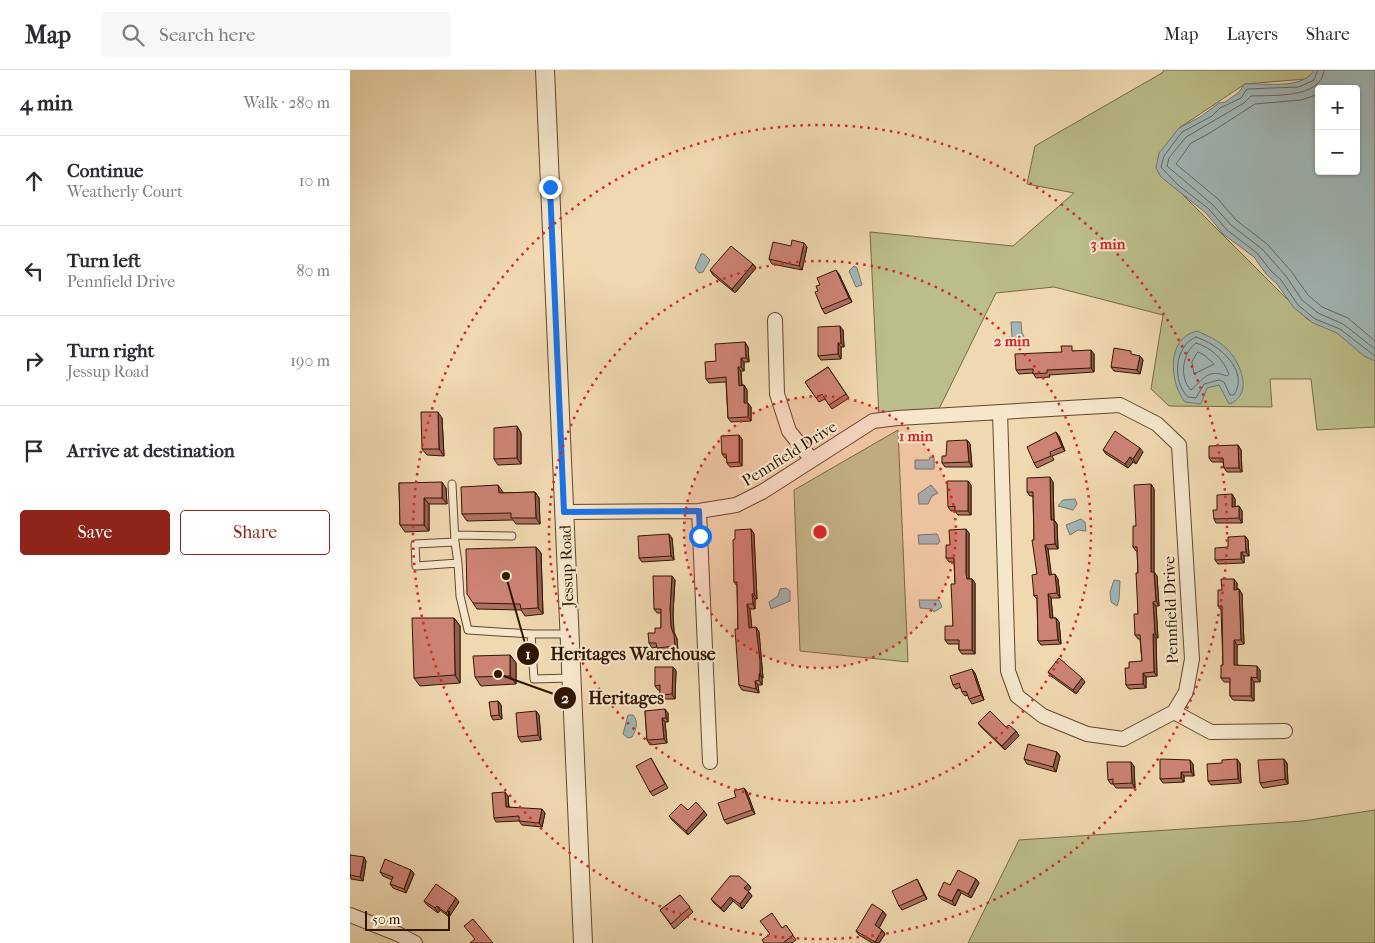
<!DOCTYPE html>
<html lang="en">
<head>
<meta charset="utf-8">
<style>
  :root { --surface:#fff; --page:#f7f7f7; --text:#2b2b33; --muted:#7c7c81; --line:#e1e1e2; --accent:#8f2418 }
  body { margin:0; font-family:"IM FELL French Canon",serif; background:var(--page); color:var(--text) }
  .controls { position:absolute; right:15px; top:15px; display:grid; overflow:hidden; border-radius:5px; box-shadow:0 1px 4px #0004 }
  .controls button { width:45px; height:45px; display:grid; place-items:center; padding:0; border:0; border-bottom:1px solid var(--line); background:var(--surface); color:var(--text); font:25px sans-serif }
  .scale { position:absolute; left:15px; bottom:12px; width:85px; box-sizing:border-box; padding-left:5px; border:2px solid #311700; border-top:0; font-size:14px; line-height:18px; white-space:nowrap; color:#311700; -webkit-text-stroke:4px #f5e6cc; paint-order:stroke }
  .stop { position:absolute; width:15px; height:15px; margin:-11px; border:4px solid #1a73e8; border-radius:50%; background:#fff }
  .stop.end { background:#1a73e8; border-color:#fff; box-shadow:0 1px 5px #0008 }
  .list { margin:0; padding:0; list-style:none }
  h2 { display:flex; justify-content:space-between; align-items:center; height:65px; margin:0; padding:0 20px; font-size:21px }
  h2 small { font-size:16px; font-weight:400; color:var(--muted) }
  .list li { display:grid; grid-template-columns:32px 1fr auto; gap:15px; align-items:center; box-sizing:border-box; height:90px; padding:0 20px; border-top:1px solid var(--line) }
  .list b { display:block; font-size:19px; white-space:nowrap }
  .list p { margin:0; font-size:16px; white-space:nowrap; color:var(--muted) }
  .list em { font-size:16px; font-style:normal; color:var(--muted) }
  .actions { display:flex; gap:10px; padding:15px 20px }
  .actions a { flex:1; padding:11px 0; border:1px solid var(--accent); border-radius:5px; text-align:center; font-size:18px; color:var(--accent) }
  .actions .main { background:var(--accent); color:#fff }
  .icon { flex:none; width:28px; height:28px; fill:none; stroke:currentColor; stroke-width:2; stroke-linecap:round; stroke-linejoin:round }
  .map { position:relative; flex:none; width:1025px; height:873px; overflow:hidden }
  header { display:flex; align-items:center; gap:30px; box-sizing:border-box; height:70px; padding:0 25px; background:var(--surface); border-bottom:1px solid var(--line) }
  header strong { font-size:24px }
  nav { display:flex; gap:28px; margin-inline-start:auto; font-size:18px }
  .search { width:350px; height:45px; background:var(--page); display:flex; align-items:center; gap:12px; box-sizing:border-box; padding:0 18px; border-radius:5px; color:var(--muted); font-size:19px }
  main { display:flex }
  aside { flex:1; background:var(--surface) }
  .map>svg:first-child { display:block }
</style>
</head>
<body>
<header>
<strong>Map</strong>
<div class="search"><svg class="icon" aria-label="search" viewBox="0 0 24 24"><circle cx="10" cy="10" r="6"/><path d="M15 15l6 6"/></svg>Search here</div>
<nav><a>Map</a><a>Layers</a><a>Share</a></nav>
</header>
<main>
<aside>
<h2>4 min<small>Walk · 280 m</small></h2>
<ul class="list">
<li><svg class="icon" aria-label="ahead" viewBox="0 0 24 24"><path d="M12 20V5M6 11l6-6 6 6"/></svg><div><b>Continue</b><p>Weatherly Court</p></div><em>10 m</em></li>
<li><svg class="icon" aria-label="left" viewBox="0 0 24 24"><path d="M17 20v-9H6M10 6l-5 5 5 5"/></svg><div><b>Turn left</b><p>Pennfield Drive</p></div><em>80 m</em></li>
<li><svg class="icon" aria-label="right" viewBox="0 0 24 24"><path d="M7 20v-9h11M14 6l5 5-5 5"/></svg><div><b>Turn right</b><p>Jessup Road</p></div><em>190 m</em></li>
<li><svg class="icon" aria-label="arrive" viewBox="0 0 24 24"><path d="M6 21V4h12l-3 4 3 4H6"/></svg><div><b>Arrive at destination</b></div></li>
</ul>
<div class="actions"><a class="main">Save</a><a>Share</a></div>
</aside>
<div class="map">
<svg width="1025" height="873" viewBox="0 0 1025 873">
  <rect width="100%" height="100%" fill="#f0d8b0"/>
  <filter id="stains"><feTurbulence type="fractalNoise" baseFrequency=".004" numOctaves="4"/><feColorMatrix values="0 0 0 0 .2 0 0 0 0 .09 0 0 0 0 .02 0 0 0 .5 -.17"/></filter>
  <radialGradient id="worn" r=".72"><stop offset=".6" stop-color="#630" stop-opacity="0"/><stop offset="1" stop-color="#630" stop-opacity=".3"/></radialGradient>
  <!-- green -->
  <path fill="#bbbe8a" stroke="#766a45" d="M814 0H971L956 9 895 14 829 58 806 98 957 249 1025 279V357L967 360 961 309H920L922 337 819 336 801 319 813 245 704 217 646 223 589 339 529 347 520 162 663 176 724 123 677 114 685 76 812 3Z
    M548 360 558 592 450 581 444 420Z
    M1025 740V873H618L669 770 953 751Z"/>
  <!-- water -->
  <path fill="#a0b7b7" stroke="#74776e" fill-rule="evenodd" d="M964 0H1025V291L1014 286 987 263 963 253 944 238 927 214 916 204 904 187 873 164 856 143 811 107 806 98 809 83 829 58 850 47 869 33 875 32 888 23 895 14C915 13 953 20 964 0ZM969 19H1006V101H969Z
    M351 184H354L360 190 353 202 349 203 345 198Z
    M504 196 507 198 512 215 506 217 499 201Z
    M661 252H671L672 263 674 266 671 274 662 268Z
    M847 261C858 266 868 270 877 279 891 293 904 325 879 334L869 315 857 318 851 334 835 332C820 314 815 268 847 261Z
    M580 387H584V399H565V390H579Z
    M581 415 588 423 582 426 578 434H569L568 424Z
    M725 429 727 434 723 440 708 436 713 430Z
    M731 449 735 452 736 461 728 460 720 465 716 455Z
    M587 464 590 471 588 474H569L568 465Z
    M764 510 770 511 769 530 767 536 761 532 760 522Z
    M436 518 440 521V531L421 539 419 532 428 526 430 519Z
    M569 530H589L592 537 584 542 582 539 570 538Z
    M278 645H283C289 652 286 660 282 667L278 668 273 664Z"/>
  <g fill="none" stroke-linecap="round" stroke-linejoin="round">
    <!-- shore -->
    <path stroke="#68675c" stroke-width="1" d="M968 0 964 10 949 17 897 19 891 28 870 38 862 46 832 62 814 86 811 97 828 115 859 139 877 160 907 183 921 201 931 210 948 235 965 249 990 259 1025 286
      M974 0C972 29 922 25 901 26L894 33 836 67 819 88 817 96 863 135 881 155 912 179 936 206 952 230 968 243 993 254 1025 279
      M969 24 951 30 905 34 860 63 841 73 826 94 868 129 886 150 917 174 941 201 958 225 972 237 998 248 1025 271
      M846 267C868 274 900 300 884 325H880L874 312 869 310 854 314 846 328 838 327C822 312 824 276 846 267Z
      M846 273C862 278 873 289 879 304L877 306C857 298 853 310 841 320 829 308 832 283 846 273Z
      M848 282 854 285 864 294 844 304 842 292Z"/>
    <!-- service casing -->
    <g stroke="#61472c" stroke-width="9">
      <path id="service" d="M102 414 105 472 65 474 66 496 108 493 110 526 118 560 181 564 184 609 221 608
        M105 465 162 466
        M105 472 108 493
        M181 564H218"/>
    </g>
    <!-- minor casing -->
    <g stroke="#61472c" stroke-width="16">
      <path id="minor" d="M425 250 427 324 439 361 462 390
        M349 441 360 692
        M214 442 349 441 386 435 412 422 523 351 548 348 770 335 807 354 829 375 842 589 836 622 824 642 773 669 737 664 693 646 667 626 658 601 650 342
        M824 642 861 662 935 661
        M0 845 48 864 65 873"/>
    </g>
    <!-- tertiary casing -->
    <g stroke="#61472c" stroke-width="20">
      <path id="tertiary" d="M195 0 233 873"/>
    </g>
    <!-- service -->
    <use href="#service" stroke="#f5e6cc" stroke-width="7"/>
    <!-- minor -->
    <use href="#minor" stroke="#f5e6cc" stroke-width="14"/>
    <!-- tertiary -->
    <use href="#tertiary" stroke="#f5e6cc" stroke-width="18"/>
  </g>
  <!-- wall -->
  <path fill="#b07164" stroke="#311700" d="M441 176 457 177 452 200 422 194 419 189Z
    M403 194 406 198 385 223 363 205 360 200Z
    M489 204 502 232 475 244 472 239 468 221 470 215Z
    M493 260 494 277H491V289L471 290 468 286Z
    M398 277 399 292H394V301H391L392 315H394L397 320V333L401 337V351L381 352 378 348 376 312 359 313 356 309 366 291Z
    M725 281 744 284V302L699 305 700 307 686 308 683 303 669 304 666 300 712 282Z
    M784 285 790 286 793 290 790 304 764 301 761 297Z
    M478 297 499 328 482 339 475 329 469 332 455 312Z
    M92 348 94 386 77 385 72 379Z
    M167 356 171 363V394L148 395 144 389Z
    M709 366 715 381 702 386 704 390 687 398 684 393Z
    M392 369V396L380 397 377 393V388H375L372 384Z
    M617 370 620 374 622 397H595L592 393 596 386Z
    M888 375 891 380 892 402H877L874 398 873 392H862L859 388Z
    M753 380 793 382 786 394 783 392 778 398 756 384Z
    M703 412 704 450 707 454 708 479H698L701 505 708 509 710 528H701L703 548H706L709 552 711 574 691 575 688 571 687 529 684 526 687 504 684 470 683 426H680L677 422Z
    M49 413 96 418 97 434H79V461L55 462 50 455Z
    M801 414 804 419V502L807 506 809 536H806L808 568H806L807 606 796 607V618L779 619 776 615 779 598 792 591 790 569H788L785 565 788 544V503L787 481H786L783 477 786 456Z
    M621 415V445H608L605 441H601L598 437Z
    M153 422V423L185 422 189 428 190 454H166L163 450 117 451 112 444Z
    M882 424 885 429V437L889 436 892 441V453H866L864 449 867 440Z
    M401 459 404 464 407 529H405V539H400L402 558 406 557 409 562 413 608H412V615H408L409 623 392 620 389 615 387 516 384 512 385 469Z
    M619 463V509H622L625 513V584H612L609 580V574H598L595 570 603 556 605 514 604 492H599L596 488 600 475Z
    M895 466 898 470 899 486H894V493L868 494 865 490 878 477Z
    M322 468 324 490 292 492 289 488Z
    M186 477 191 483 193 544 175 546 171 540 127 539 123 533Z
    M325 510 323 543 324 562 327 569 328 581 310 582 307 577 302 578 299 573 305 563 311 558V543H307L304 539Z
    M887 513V519H889L892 524 894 574 887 575V595L910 600V612H904V631L883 630 880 626V612H874L871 608 873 595 871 540 868 536 872 520Z
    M104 548 110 556V613L70 616 64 608Z
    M160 585 166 593V614L131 616 125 607Z
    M323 597 326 601 325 629H313L310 625V620H308L305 616Z
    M698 602 735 612 726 624 701 606Z
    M625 603 634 630 622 634 619 629 618 625 615 626 612 622 611 617 606 619 603 615Z
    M148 631 151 635 152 649 143 650 141 646Z
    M186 641 189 645 191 670 171 672 168 667Z
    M295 641 318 643V652H315L317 673 300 675 297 670Z
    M628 653 656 657 666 661 669 666 655 680 631 657Z
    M707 682 710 686 706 702 677 694 674 689Z
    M301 688 318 718 303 726 300 722Z
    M890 693 891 713 861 715 858 711Z
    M937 693 938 714 913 718 910 713Z
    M843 694 844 706H834V712L813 713 810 709Z
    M784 696 785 718H766L763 714H761L758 710Z
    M394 718 397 722 405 744 377 754 374 750 386 727Z
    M158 726 159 737 195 743 192 757 172 755 169 751 146 752 144 748Z
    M338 740 357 745 338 765 322 750 319 746Z
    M0 785 16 791 13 811 1 809 0 808Z
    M61 800 64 804 56 823 43 818 40 814 42 810 33 806 30 802Z
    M567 809 577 829 552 840 549 836Z
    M626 809 629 813 621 828 611 823 605 836 591 829 588 825 600 815Z
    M398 814 401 818 398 821 402 826 392 839 383 831 374 842 364 833 361 829Z
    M330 825 343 842 324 859 310 840Z
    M74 831 109 832 99 847 90 840 88 843 77 835Z
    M533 841 536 845 529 858 532 860 535 864 529 873H522L509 865 506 861Z
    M436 855 446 870 442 873H414Z"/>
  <!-- shaded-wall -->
  <path fill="#905c51" stroke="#311700" d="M454 173 457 177 452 200 449 196Z
    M403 194 406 198 385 223 382 219Z
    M486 200 489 204 502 232 499 228Z
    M490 256 493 260 494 277 491 273Z
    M395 272 398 277 399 292 396 288Z
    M488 273 491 277V289L488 284Z
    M741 280 744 284V302L741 298Z
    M790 286 793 290 790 304 787 300Z
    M391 288 394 292V301L391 297Z
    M388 297 391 301 392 320 389 316Z
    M394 315 397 320V337L394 333Z
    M398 333 401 337V351L398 347Z
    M88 342 92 348 94 386 89 379Z
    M167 356 171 363V394L167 388Z
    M706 362 709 366 715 381 712 377Z
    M389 365 392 369V396L389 392Z
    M617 370 620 374 622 397 619 392Z
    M888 375 891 380 892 402 889 398Z
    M790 378 793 382 786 394 783 389Z
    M780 387 783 392 778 398 775 394Z
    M700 407 703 412 704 450 707 454 708 479 705 474 701 450Z
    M618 411 621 415V445L618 441Z
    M92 412 96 418 97 434 92 428Z
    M801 414 804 419V506L801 502Z
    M148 415 153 422V429L149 423Z
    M185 422 189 428 190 454 186 448Z
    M882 424 885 429V441L882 437Z
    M74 428 79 434V461L74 455Z
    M889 436 892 441V453L889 448Z
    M401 459 404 464 407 529 404 524Z
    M616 459 619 463V508L620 513 617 509 616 504Z
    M319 464 322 468 324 490 321 486Z
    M895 466 898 470 899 486 896 482Z
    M695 475 698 479 702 509 699 505Z
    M186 477 191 483 193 544 188 538Z
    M891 482 894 486V493L891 489Z
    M804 502 807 506 809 536 806 531Z
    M705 504 708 509 710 528 707 523Z
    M322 506 325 510 323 543 324 562 327 569 328 581 325 576 321 557 320 539Z
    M622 509 625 513V584L622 580Z
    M884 509 887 513V524L884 520Z
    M889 519 892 524 894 574 891 570Z
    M402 524 405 529V539L403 534Z
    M698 524 701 528 703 553 700 548Z
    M803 532 806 536 808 568 805 564Z
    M397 534 400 539 402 562 399 558Z
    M104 548 110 556V613L105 605Z
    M706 548 709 552 711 574 708 570Z
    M406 557 409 562 413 608 410 603Z
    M803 564 806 568 807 606 804 602Z
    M884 570 887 575V599L884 595Z
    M160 585 166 593V614L160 606Z
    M907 596 910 600V612L907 608Z
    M323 597 326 601 325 629 322 624Z
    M622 599 625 603 634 630 631 625Z
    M793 603 796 607V618L793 614Z
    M409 604 412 608V615L409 610Z
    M901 607 904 612V631L901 626Z
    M732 608 735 612 726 624 723 620Z
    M405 611 408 615 409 623 406 619Z
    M148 631 151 635 152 649 149 645Z
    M315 639 318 643V652L316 648Z
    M186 641 189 645 191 670 188 665Z
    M312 648 315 652 317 673 314 669Z
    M666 661 669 666 655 680 652 676Z
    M707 682 710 686 706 702 703 697Z
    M887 689 890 693 891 713 888 709Z
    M934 689 937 693 938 714 935 709Z
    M840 690 843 694 844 706 841 702Z
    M781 692 784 696 785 718 782 713Z
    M831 702 834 706V712L831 708Z
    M394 718 397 722 405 744 402 740Z
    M155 722 158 726 159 741 156 737Z
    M192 739 195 743 192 757 189 753Z
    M354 741 357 745 338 765 336 761Z
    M14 787 16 791 13 811 10 807Z
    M61 800 64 804 56 823 54 819Z
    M567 809 577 829 574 825Z
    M626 809 629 813 621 828 618 824Z
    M398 814 401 818 397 823 394 818Z
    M608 819 611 823 605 836 602 831Z
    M399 822 402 826 392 839 390 834Z
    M380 827 383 831 374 842 371 838Z
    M106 828 109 832 99 847 96 843Z
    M87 836 90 840 88 843 85 838Z
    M533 841 536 845 528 860 525 855Z
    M532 860 535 864 529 873H526L525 872Z"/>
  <!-- building -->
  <path fill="#cd8374" stroke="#311700" d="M442 170 454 173 449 196 419 189 423 172 441 176Z
    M381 176 403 194 382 219 360 200Z
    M486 200 499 228 472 239 465 222 468 221 466 216 470 215 467 208Z
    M490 256 491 273H488V284L468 286V257Z
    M395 272 396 288H391V297H388L389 316 394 315V333H398V347L378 348 376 307 356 309 355 292 366 291 365 274Z
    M711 276H722V281L741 280V298L697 300V303L683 304V299L666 300 665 284 712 282Z
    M764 278 781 281V284L790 286 787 300 761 297Z
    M478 297 496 324 479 335 472 324 466 328 455 312Z
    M71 342H88L89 379H72Z
    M167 356V388L144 389V358Z
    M765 361 790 378 783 389 780 387 775 394 753 380Z
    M706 362 712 377 700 382 701 386 684 393 677 377Z
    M389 365V392L377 393 376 384H372L371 366Z
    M617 370 619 392 592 393V386H596L597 371Z
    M888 375 889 398H874L873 388H859V376Z
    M700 407 701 450H704L705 474 695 475 699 505 705 504 707 523 698 524 700 548H706L708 570 688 571 687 525 684 526 682 505 687 504 682 470H684L683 422H677V408Z
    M597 411H618V441H605V436L598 437Z
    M92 412V428H74V455H50L49 413Z
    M801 414V502H804L806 531 803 532 805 564H803L804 602 793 603V614L776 615 775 598H779V592L792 591 790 565H785L784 544H788L786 503H788L787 477H783V456H786L784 415Z
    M148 415 149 423 185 422 186 448H161V443L112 444 111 417Z
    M882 424V437L889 436V448L864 449 863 440H867V425Z
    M401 459 404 524H402L403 534H397L399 558 406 557 410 591V603L409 604V610L405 611 406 619 389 615 385 559H388L387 512H384L383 470 385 469V460Z
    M616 459V504L617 509H622V580H609V570H595V556H603L601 514H605L604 488H596V475H600L599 460Z
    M319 464 321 486 289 488 288 466Z
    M895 466 896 482H891V489L865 490V478L878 477V467Z
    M186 477 188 538 171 539 170 534 123 533 117 524 116 479Z
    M303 506H322L320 539 321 557 324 565 325 576 307 578 306 573H299L298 563H305V558H311V539H304Z
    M871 509H884V520L889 519 891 570H884V595L907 596V608L901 607V626H880V608H871V595H873L872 536H868V520H872Z
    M62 548H104L105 605 64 608Z
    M160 585V606L125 607 123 586Z
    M709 588 732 608 723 620 698 602Z
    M305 597H323L322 624 310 625V615L305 616Z
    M622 599 631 625 619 629 616 621 612 622 609 613 603 615 600 606Z
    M148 631 149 645 141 646 139 632Z
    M315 639 316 648H312L314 669 297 670 295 641Z
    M186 641 188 665 168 667 166 643Z
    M640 641 656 657 659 655 666 661 652 676 628 653Z
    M678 674 707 682 703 697 674 689Z
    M301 688 315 714 300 722 286 696Z
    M810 689 840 690 841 702H831V708L810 709Z
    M887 689 888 709 858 711 857 694 872 693V690Z
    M934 689 935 709 910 713 908 690Z
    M757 692H781L782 713 763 714V709L758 710Z
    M394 718 402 740 374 750 368 733 386 727 384 721Z
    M155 722 156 737 192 739 189 753 169 751V746L144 748 142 723Z
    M346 732 354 741 336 761 319 746 331 734 338 740Z
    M0 785 14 787 10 807 0 805Z
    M35 789 61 800 54 819 40 814 43 807 30 802Z
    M608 800 626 809 618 824 608 819 602 831 588 825 594 812 600 815Z
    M380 806H389L398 814 394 818 399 822 390 834 380 827 371 838 361 829Z
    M567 809 574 825 549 836 542 821Z
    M86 814 106 828 96 843 87 836 85 838 74 831Z
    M330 825 340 837 321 854 310 840Z
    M522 834 533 841 525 855 532 860 525 872 506 861Z
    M422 843 432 858 436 855 443 865 433 873H414L412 870 420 864 410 851Z
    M123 849 143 873H120L125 869 114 856Z"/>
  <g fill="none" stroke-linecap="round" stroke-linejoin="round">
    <!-- route -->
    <path stroke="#1a73e8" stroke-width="6" d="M200 117 214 442 349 441 350 466"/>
  </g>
  <!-- distance rings -->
  <circle cx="470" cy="462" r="136" fill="#d62828" fill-opacity=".12"/>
  <g fill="none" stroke="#d62828" stroke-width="2.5" stroke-dasharray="2.5 5">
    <circle cx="470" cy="462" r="136"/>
    <circle cx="470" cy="462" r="271"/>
    <circle cx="470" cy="462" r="407"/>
  </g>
  <g text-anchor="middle" stroke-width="4" stroke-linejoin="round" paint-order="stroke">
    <!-- street labels -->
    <g font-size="16" fill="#311700" stroke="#f5e6cc">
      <text transform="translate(439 383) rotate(-32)" y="6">Pennfield Drive</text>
      <text transform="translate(216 496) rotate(-92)" y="6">Jessup Road</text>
      <text transform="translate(820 540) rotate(-92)" y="6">Pennfield Drive</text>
    </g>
  </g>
  <circle cx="470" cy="462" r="8" fill="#d62828" stroke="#f5e6cc" stroke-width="2.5"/>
  <g font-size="15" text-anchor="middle" font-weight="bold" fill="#d62828" stroke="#f5e6cc" stroke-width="4" stroke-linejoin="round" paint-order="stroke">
    <text x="758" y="179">3 min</text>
    <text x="662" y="276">2 min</text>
    <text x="566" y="371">1 min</text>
  </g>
  <!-- callouts -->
  <path fill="none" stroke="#311700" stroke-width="2" d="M156 506L178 584M148 604L215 628"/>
  <g fill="#311700" stroke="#f5e6cc" stroke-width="2">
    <circle cx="156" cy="506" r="5"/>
    <circle cx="148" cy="604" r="5"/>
    <circle cx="178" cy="584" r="12"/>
    <circle cx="215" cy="628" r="12"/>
  </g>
  <g font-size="15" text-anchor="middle" font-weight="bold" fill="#fff">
    <text x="178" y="589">1</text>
    <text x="215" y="633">2</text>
  </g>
  <g font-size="18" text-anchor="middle" font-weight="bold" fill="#311700" stroke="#f5e6cc" stroke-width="4" stroke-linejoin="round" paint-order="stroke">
    <text x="283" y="590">Heritages Warehouse</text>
    <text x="276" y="634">Heritages</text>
  </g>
  <rect width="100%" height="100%" filter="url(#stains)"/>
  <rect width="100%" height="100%" fill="url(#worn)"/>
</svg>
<div class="controls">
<button>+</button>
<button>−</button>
</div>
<div class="scale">50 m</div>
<div class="stop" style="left:350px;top:466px"></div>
<div class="stop end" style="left:200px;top:117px"></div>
</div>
</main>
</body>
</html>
